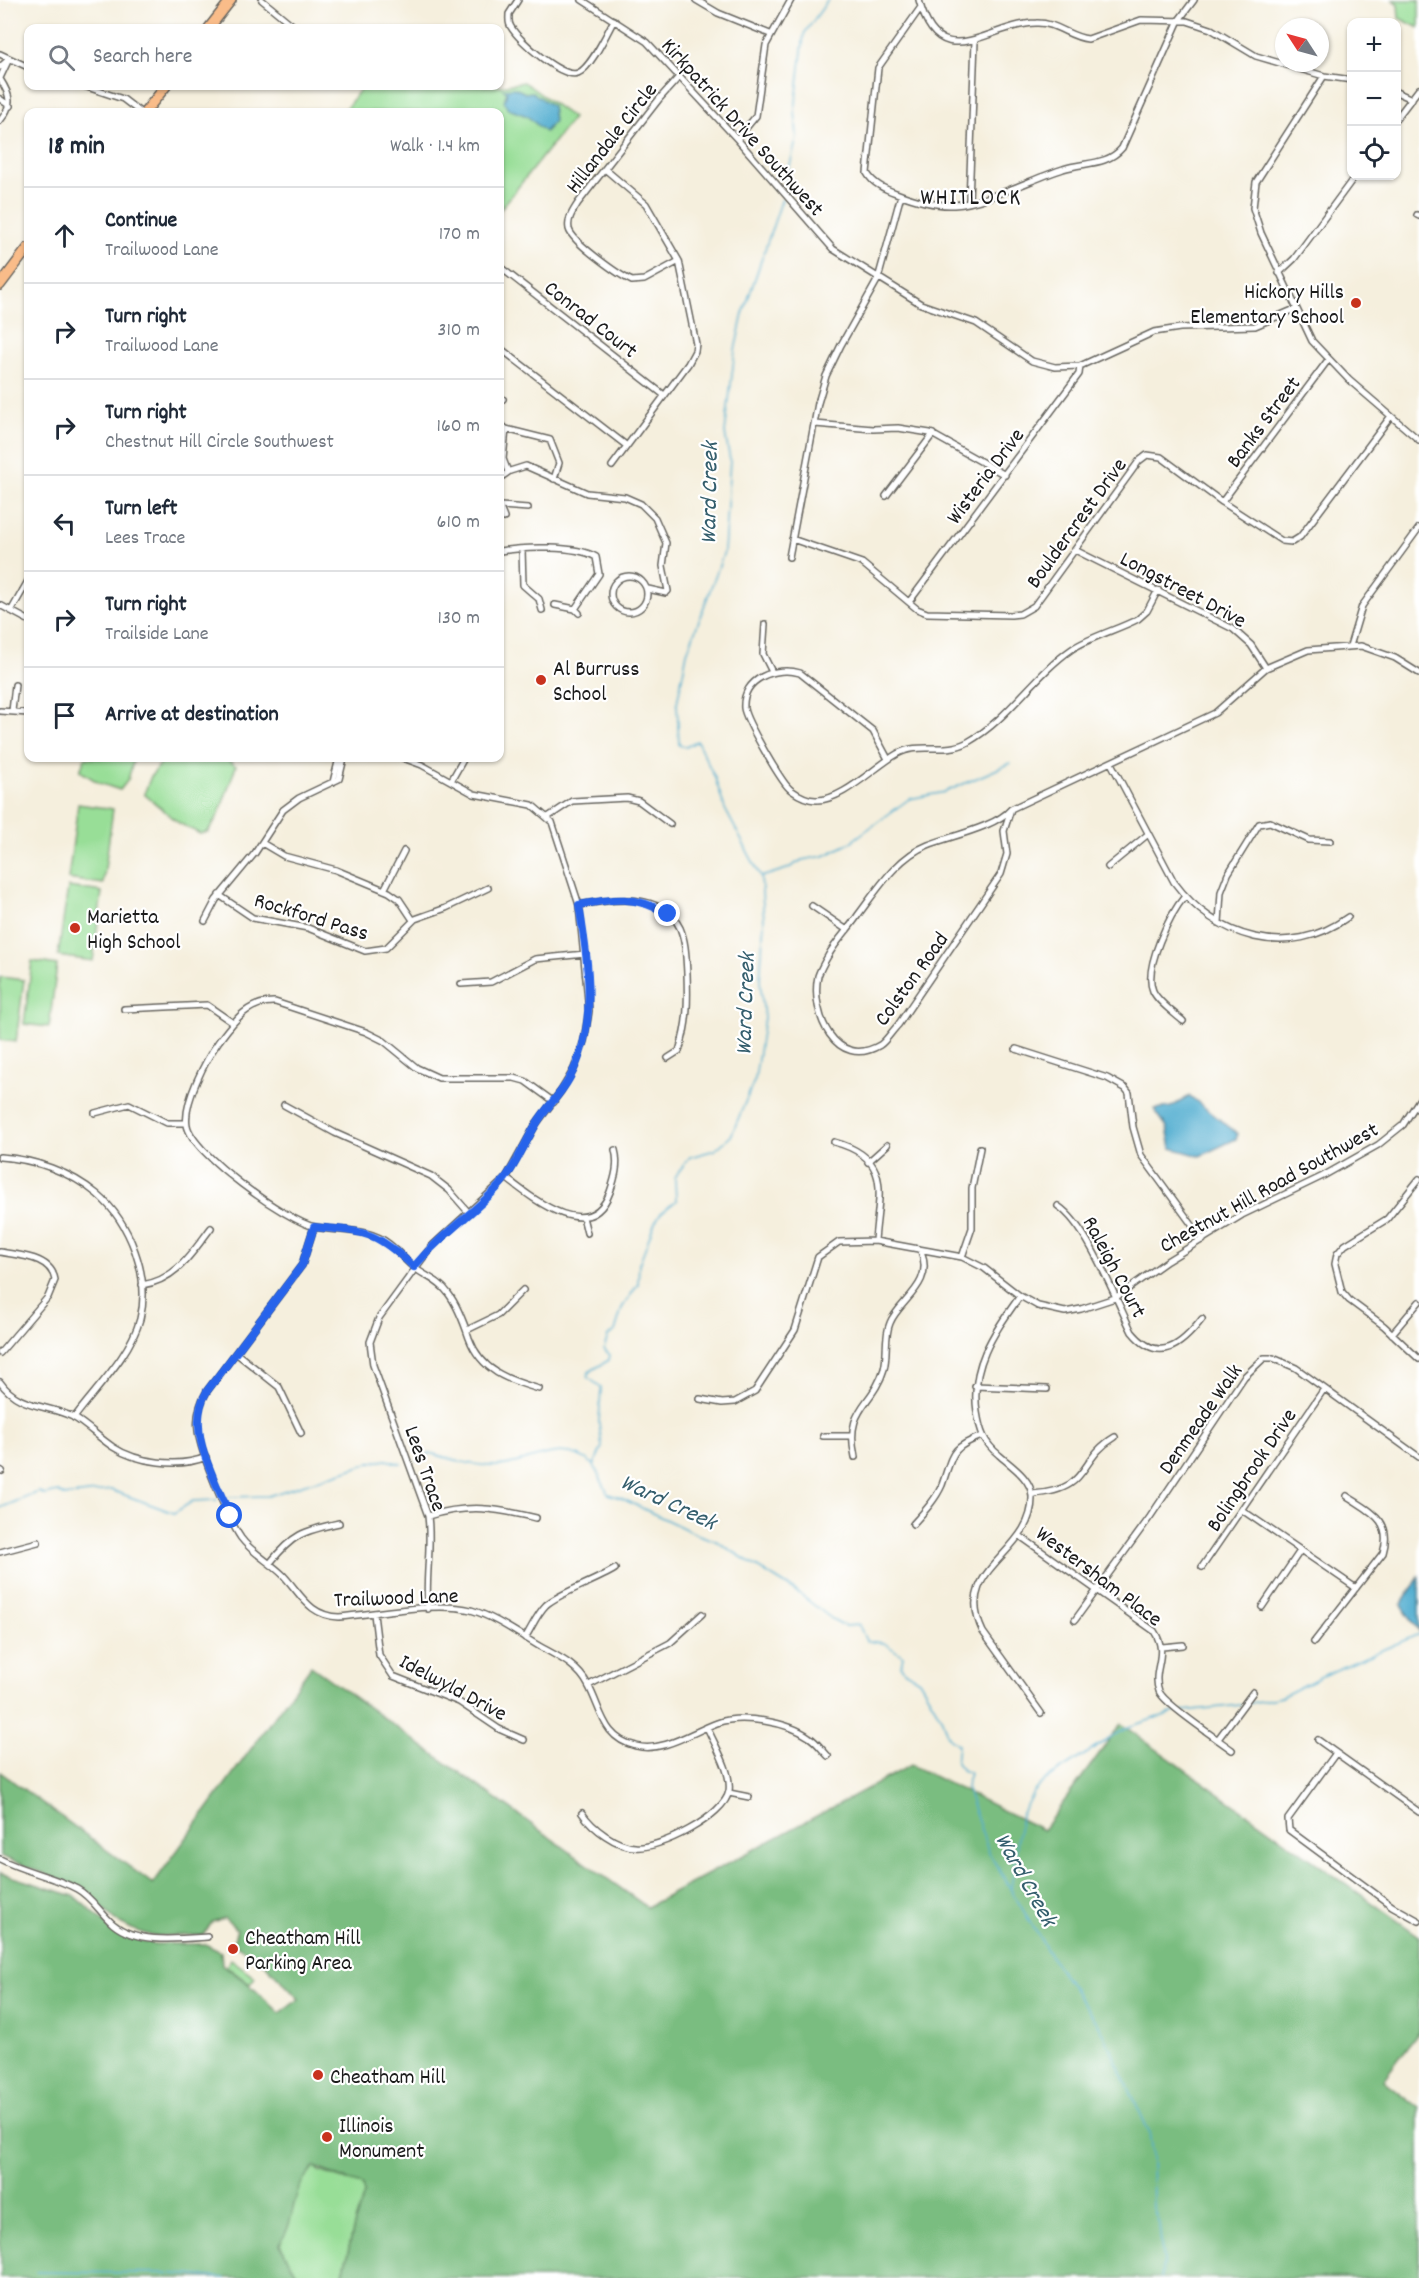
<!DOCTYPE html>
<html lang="en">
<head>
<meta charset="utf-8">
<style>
  :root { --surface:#fff; --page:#f2f2f3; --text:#1f2937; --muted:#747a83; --line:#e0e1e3 }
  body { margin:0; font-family:Dekko,sans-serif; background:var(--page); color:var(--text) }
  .controls { position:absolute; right:18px; top:18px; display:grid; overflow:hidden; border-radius:12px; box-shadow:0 2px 4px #0004 }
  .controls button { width:54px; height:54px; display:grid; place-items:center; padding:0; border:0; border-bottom:2px solid var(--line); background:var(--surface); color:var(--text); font:30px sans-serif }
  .compass { position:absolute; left:1275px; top:18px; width:54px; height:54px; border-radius:50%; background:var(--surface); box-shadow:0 2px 4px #0004; rotate:306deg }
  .stop { position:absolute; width:18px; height:18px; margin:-14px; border:4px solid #2563eb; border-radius:50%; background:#fff }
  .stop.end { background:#2563eb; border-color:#fff; box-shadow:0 2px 6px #0008 }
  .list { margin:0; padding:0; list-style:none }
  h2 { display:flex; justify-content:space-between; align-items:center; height:78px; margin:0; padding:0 24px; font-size:26px }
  h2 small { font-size:20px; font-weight:400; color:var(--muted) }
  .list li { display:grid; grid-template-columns:39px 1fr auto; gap:18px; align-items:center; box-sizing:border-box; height:96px; padding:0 24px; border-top:2px solid var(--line) }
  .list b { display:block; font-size:22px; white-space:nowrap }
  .list p { margin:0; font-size:20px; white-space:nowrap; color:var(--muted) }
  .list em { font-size:20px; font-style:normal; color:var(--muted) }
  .icon { flex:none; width:33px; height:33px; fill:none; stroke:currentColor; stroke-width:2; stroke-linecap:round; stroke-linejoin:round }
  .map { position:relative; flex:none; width:1419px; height:2278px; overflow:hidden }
  .search { position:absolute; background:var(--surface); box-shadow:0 2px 4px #0004; left:24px; top:24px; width:480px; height:66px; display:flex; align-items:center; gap:15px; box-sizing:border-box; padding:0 21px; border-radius:12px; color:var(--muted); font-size:22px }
  .panel { position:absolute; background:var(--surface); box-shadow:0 2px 4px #0004; left:24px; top:108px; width:480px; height:654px; border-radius:12px }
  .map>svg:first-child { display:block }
</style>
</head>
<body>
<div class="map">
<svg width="1419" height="2278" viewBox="0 0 1419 2278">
  <rect width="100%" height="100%" fill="#fff"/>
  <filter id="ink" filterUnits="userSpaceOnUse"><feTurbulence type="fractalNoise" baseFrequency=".0167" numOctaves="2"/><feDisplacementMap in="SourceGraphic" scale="12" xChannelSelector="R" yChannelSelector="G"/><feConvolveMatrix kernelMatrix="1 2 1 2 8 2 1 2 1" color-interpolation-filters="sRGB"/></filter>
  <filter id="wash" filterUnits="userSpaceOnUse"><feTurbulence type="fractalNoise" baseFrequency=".008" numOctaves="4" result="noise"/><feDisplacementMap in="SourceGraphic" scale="24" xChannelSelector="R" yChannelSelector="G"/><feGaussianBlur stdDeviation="1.35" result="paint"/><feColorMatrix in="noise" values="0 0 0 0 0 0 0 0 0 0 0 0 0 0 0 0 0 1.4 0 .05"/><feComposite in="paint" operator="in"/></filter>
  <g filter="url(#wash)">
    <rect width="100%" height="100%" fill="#f5efdd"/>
    <!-- green -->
    <path fill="#98de97" stroke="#5a7d5a" stroke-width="1.5" d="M1393 0H1419V28L1399 18 1398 4Z
      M524 82 573 118 500 210V112H332L344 111 363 86H500Z
      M85 758H134L128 780 120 790 99 783 80 771Z
      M165 758H225L236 766 219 814 208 832 200 834 179 823 144 794 151 776Z
      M78 804 113 809 103 884 68 879Z
      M68 887 102 892 93 961 58 956Z
      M32 961 57 965 49 1027 24 1024Z
      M0 977 24 980 16 1042 0 1040Z
      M231 1959 255 1977 250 1984 226 1966Z
      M314 2167 319 2171 362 2185 365 2194 355 2222 342 2278H299L280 2244 297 2187Z"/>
    <!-- forest -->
    <path fill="#7abd80" stroke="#4b6c4e" stroke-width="1.5" d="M311 1666 647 1907 911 1765 1043 1830 1121 1724 1419 1936V2032L1383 2080 1419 2108V2278H342L355 2222 364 2194 362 2185 314 2167C288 2193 298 2215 280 2244L299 2278H0V1873L74 1896 110 1927 128 1937 155 1944H205L221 1952 222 1964 250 1985 280 2013 299 1999 266 1965 233 1943 237 1929 224 1918 212 1922 204 1935 152 1936 134 1930 116 1921 81 1888 0 1856V1772L153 1884Z"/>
    <!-- water -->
    <path fill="#52aed0" stroke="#376576" stroke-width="1.5" d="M515 88 525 93 532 92 552 106 554 121 545 132 527 116 508 109 504 101 507 92 503 89Z
      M1190 1096 1238 1134 1236 1139 1200 1156 1171 1148 1167 1127 1154 1109 1171 1107Z
      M1419 1577V1631L1401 1605Z"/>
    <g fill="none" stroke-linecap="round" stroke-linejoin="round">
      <!-- stream -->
      <path stroke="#52aed0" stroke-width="1.5" d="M785 185 797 137 795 110 804 34 828 0
        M782 199 743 314 735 350 725 433 730 460 724 552 687 653 677 703 679 745 686 747 697 741 715 778 725 809 761 877 764 921 760 980 764 1018 755 1079 731 1136 715 1150 690 1157 679 1171 675 1178 676 1201 661 1213 655 1222 639 1264 638 1284 622 1308 615 1331 608 1336 604 1349 610 1355 609 1360 589 1372 587 1377 601 1387 599 1423 602 1447 594 1465 608 1494 621 1498 696 1534 716 1541 797 1592 832 1619 845 1626 859 1625 866 1641 884 1643 903 1656 901 1666 904 1671 919 1680 941 1717 948 1737 958 1745 956 1763 962 1770 970 1773 966 1787 989 1853 1053 1960 1101 2028 1149 2132 1152 2152 1153 2208 1159 2224 1163 2263 1161 2278
        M761 877 787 869 802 860 824 856 848 844 909 799 945 792 1011 763
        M417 1461 430 1453C450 1459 473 1466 495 1466 529 1466 559 1436 594 1465
        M229 1497 268 1496 373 1462 387 1460 401 1464
        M0 1508 39 1492 44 1495 58 1492 65 1496 111 1490 174 1513 193 1501 217 1500
        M1246 1704 1281 1697 1322 1676 1419 1634
        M1183 1711 1241 1705
        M1011 1888 1021 1815 1033 1792 1045 1780 1128 1727 1175 1712
        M36 2272 165 2273 226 2278"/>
    </g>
  </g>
  <g filter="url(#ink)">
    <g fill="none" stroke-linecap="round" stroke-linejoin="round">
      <!-- street casing -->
      <g stroke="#686660" stroke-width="8">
        <path id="street" d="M262 0 296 28
          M518 0 509 14C509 19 508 23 511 27 519 41 562 79 578 73 591 68 607 33 614 20
          M582 0 647 42 737 139 833 249 921 304 976 323 1032 361 1055 367 1080 366 1154 332 1180 328 1255 326 1295 309
          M696 0 718 13 770 34
          M919 0C939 78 988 24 1036 23 1056 22 1069 37 1088 39L1141 20 1187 21 1211 29 1256 56 1324 76 1352 80
          M921 7 878 68 867 173C873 184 885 189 896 193 914 200 936 206 954 205 986 203 1032 179 1063 169 1083 162 1107 166 1122 148L1179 20 1194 0
          M0 54 28 67
          M0 67 9 59
          M1324 76 1256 182 1253 208 1261 233 1312 341 1349 380 1419 440
          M0 78 9 59
          M0 79C11 96 13 105 0 121
          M84 86 123 99 140 112
          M1396 92 1412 99
          M0 99 10 106
          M1396 119 1419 89
          M737 139 756 116 766 45 791 0
          M606 170 646 204 679 261 696 344 695 351 688 364 612 466
          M969 202 975 41
          M1417 215 1419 216
          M679 261 644 280 632 281C619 275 572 242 569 229 567 219 573 211 578 203L660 98 679 77
          M500 267 664 395
          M1279 273 1294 259 1355 176
          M500 348 627 446
          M500 397 503 399
          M500 423 506 429 503 459 508 472
          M815 424 873 429 898 428 930 433 1005 475
          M506 429 550 440 559 463 554 479
          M500 478 510 471 526 466 587 493 625 497 641 504 655 518 666 543 663 566 668 591 666 593 648 589
          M886 496 933 434
          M1222 502 1328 360
          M500 506 528 508
          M500 508 504 518
          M792 539 862 563 917 609 927 613 1011 615 1020 614 1034 606 1139 461 1147 455 1161 457 1222 502 1282 541 1292 542 1300 537 1391 416
          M522 549 523 585 539 599 542 610
          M1075 550 1233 629 1251 645 1266 668
          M500 551C523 547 576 545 596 557L599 574 575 609 579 613
          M789 557 818 403 826 376 841 345 878 279 901 195
          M611 594a18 18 0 1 1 36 0a18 18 0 1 1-36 0Z
          M909 602 1079 374 1080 366
          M0 605 28 620
          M555 605 575 609
          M11 611 28 581
          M765 624 763 654 772 672
          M1350 646 1362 606 1419 528
          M0 711 28 713
          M12 711 15 685
          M403 758 422 765 474 794 532 805 552 822 579 905 589 1011 584 1041 574 1069 561 1091 536 1124 506 1178 431 1247 379 1318 370 1342 373 1365 428 1516C432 1547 425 1577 428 1609
          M888 759 873 731 800 673C776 666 742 678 744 708 745 719 782 784 791 790 798 795 808 800 816 800 842 801 874 767 897 754 920 741 945 755 968 742 1009 719 1033 676 1072 649 1092 636 1117 630 1138 619L1147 611 1158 590
          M1111 763 1174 882C1216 939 1289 960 1348 917
          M451 781 464 758
          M333 782 339 758
          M1011 809 1004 831 1007 854 1001 874 898 1025C892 1031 886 1041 880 1045 836 1071 810 1013 818 976 820 970 825 961 828 956 836 941 849 929 858 915 877 890 897 857 928 845 951 836 996 827 1011 809L1215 713 1266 668 1308 650 1361 646 1395 658 1419 673
          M548 817 572 801 627 798 639 801 670 824
          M262 843 284 856 336 870 389 892 399 899 413 920
          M1108 867 1147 835
          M384 890 404 851
          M219 895 253 918 308 928 365 951 386 948 415 919 446 908 488 888
          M579 905C611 899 662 891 680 928 686 942 686 958 687 973 688 1001 688 1024 679 1051L668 1058
          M812 906 847 930
          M205 921 216 900 255 853 283 810 299 798 339 779 344 758
          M1219 923 1221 892 1228 874 1259 824 1270 822 1309 840 1330 841
          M461 984 491 982 535 959 585 954
          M124 1009 207 1005 233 1023
          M1183 1021C1174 1013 1158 1002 1153 991 1143 968 1170 914 1185 896
          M1016 1049 1107 1078 1125 1088 1129 1093 1133 1127 1141 1155 1203 1240
          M284 1105 335 1133 431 1176 449 1190 469 1213
          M95 1113 129 1104 167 1123H186
          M834 1142C894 1158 878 1195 875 1241
          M0 1157C34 1159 71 1172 97 1194 130 1222 151 1277 140 1319 130 1356 96 1388 74 1418
          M868 1162 887 1145
          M506 1178C532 1198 590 1246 610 1192 615 1178 619 1164 615 1150
          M1419 1179 1387 1219 1345 1245 1337 1254 1335 1264 1342 1292 1349 1300 1384 1326 1419 1359
          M1058 1206C1088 1226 1115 1298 1132 1332 1159 1365 1182 1345 1202 1319
          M583 1217 587 1233
          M314 1227 302 1265 207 1391C200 1403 196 1416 198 1431 201 1454 228 1519 241 1538 252 1553 270 1562 283 1575 301 1594 309 1616 339 1617 376 1614 437 1601 471 1610 495 1617 517 1633 539 1646 557 1656 578 1665 588 1685 602 1710 602 1738 636 1746 663 1753 692 1732 717 1723 742 1714 788 1722 809 1737 817 1742 822 1750 828 1756
          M0 1252C20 1256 51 1256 55 1280L48 1297 0 1353
          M962 1257 972 1228V1188L980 1148
          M142 1285C176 1280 191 1254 211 1228
          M1020 1296C994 1333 970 1365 977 1412 980 1431 984 1443 999 1455 1011 1466 1031 1478 1032 1496 1034 1555 951 1567 983 1632L1041 1713
          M467 1330 498 1315 523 1290
          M1392 1334 1419 1302
          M236 1353 279 1387 301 1433
          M0 1382C19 1409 47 1404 73 1417 87 1425 99 1438 113 1447 137 1463 180 1468 206 1457
          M975 1386 1047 1389
          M539 1389C508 1380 481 1371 469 1338 464 1323 458 1306 448 1293 439 1280 424 1276 412 1266 404 1259 398 1251 389 1244 368 1227 340 1232 315 1227 287 1221 192 1154 187 1125 183 1103 206 1059 219 1041 234 1021 248 1001 275 1002L366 1032 384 1041 417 1068 439 1078H514L525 1081 554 1102
          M700 1399 722 1403 735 1402 755 1391 795 1330 818 1257 839 1242 875 1241 962 1257 984 1268 1020 1296 1038 1306 1065 1312 1081 1309 1115 1298 1167 1261 1242 1215 1323 1176 1378 1145 1403 1125 1419 1100
          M823 1436H851
          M855 1457C844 1408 873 1406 884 1369 888 1354 884 1337 890 1323 899 1300 935 1285 921 1251
          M0 1470 2 1471
          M1032 1494C1093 1490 1076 1460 1115 1437
          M1242 1510 1356 1588
          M428 1516C469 1504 495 1508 536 1518
          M913 1524C924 1512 936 1499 942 1485 953 1455 949 1448 982 1436
          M1020 1536 1154 1631C1170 1655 1151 1669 1159 1691 1163 1703 1219 1740 1232 1750
          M0 1552 38 1542
          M270 1563C293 1534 303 1531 339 1523
          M1202 1567 1324 1389
          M1262 1607 1300 1551
          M374 1614 379 1655 393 1676 459 1702 499 1729 524 1740
          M1075 1620 1150 1517 1244 1377 1264 1358H1273L1296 1368 1419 1457
          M525 1638C532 1627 537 1614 546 1605 559 1593 596 1581 615 1569
          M1314 1642 1383 1553C1393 1520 1371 1512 1347 1496
          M1162 1647 1183 1645
          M589 1685 670 1643 702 1614
          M1218 1739 1253 1692
          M1318 1740 1419 1812
          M1336 1753 1288 1819 1289 1830 1392 1906 1419 1921
          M729 1793 749 1797
          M582 1813C593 1829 616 1846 635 1847 658 1850 725 1816 729 1791 732 1772 714 1744 707 1727
          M0 1859C25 1872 53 1876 77 1889 92 1897 100 1913 113 1924 137 1944 178 1939 207 1937"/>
      </g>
      <!-- highway casing -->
      <g stroke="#686660" stroke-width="12">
        <path id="highway" d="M209 28 231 0
          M145 112 166 86
          M0 285 28 248"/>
      </g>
      <!-- street -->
      <use href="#street" stroke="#fff" stroke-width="5"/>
      <!-- highway -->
      <use href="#highway" stroke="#f9bc89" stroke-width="9"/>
    </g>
  </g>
  <g fill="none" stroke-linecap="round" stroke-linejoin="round" filter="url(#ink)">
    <!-- route -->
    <path stroke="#2563eb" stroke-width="8" d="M230 1516C215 1478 184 1430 207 1391L302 1265 314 1227C366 1232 374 1230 414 1267 438 1237 469 1217 496 1189 515 1170 523 1145 537 1123 546 1108 560 1095 569 1079 599 1027 588 962 579 905 614 898 635 895 668 914"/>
  </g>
  <!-- markers -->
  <g fill="#c8321e" stroke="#fff" stroke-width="2">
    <circle cx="1356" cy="303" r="6"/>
    <circle cx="541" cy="680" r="6"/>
    <circle cx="75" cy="928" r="6"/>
    <circle cx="233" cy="1949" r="6"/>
    <circle cx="318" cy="2075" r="6"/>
    <circle cx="327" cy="2137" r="6"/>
  </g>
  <g text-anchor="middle" stroke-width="4.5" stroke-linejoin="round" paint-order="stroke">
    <!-- street labels -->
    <g font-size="22" fill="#1c1c1c" stroke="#fff">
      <text transform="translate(744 126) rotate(48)" y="8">Kirkpatrick Drive Southwest</text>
      <text transform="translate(610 137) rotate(-52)" y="8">Hillandale Circle</text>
      <text transform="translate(592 318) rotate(38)" y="8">Conrad Court</text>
      <text transform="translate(1262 421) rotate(-53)" y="8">Banks Street</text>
      <text transform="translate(984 475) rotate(-53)" y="8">Wisteria Drive</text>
      <text transform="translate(1075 522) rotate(-54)" y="8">Bouldercrest Drive</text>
      <text transform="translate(1184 588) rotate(28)" y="8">Longstreet Drive</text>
      <text transform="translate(312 915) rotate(17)" y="8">Rockford Pass</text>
      <text transform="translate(910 978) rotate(-54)" y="8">Colston Road</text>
      <text transform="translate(1268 1186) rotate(-29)" y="8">Chestnut Hill Road Southwest</text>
      <text transform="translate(1116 1266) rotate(62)" y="8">Raleigh Court</text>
      <text transform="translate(1199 1418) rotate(-55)" y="8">Denmeade Walk</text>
      <text transform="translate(427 1468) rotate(71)" y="8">Lees Trace</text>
      <text transform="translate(1250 1469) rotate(-56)" y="8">Bolingbrook Drive</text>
      <text transform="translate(1100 1575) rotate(37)" y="8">Westersham Place</text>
      <text transform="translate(396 1596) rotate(-2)" y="8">Trailwood Lane</text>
      <text transform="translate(454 1686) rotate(28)" y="8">Idelwyld Drive</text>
    </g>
    <!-- poi labels -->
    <g font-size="22" fill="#1c1c1c" stroke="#fff" text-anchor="start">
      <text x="1344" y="298" text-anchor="end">Hickory Hills<tspan x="1344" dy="25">Elementary School</tspan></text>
      <text x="553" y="675">Al Burruss<tspan x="553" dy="25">School</tspan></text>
      <text x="87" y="923">Marietta<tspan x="87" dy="25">High School</tspan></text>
      <text x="245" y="1944">Cheatham Hill<tspan x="245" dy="25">Parking Area</tspan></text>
      <text x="330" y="2083">Cheatham Hill</text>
      <text x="339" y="2132">Illinois<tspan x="339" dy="25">Monument</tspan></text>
    </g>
    <!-- neighbourhood labels -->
    <g font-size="24" letter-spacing="1.5" fill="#1c1c1c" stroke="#fff">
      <text x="971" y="204">WHITLOCK</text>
    </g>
    <!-- water labels -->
    <g font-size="24" font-style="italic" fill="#345e6d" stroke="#fff">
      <text transform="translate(708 493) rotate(-89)" y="8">Ward Creek</text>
      <text transform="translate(744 1004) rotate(-88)" y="8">Ward Creek</text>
      <text transform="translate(669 1501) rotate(25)" y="8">Ward Creek</text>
      <text transform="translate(1027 1879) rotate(61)" y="8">Ward Creek</text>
    </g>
  </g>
</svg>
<div class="controls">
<button>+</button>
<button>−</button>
<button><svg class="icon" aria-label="locate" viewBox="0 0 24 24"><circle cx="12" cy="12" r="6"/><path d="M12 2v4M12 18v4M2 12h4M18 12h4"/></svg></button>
</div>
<svg class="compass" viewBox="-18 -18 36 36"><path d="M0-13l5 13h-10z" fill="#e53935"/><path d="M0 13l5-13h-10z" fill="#747a83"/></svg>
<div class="stop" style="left:230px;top:1516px"></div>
<div class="stop end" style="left:668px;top:914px"></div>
<div class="search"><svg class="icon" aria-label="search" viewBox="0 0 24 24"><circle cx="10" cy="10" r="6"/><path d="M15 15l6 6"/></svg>Search here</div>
<section class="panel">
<h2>18 min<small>Walk · 1.4 km</small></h2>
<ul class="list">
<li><svg class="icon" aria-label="ahead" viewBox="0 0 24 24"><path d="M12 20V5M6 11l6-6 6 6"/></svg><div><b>Continue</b><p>Trailwood Lane</p></div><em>170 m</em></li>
<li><svg class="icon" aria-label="right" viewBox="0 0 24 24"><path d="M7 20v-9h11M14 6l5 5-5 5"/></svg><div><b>Turn right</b><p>Trailwood Lane</p></div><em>310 m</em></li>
<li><svg class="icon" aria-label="right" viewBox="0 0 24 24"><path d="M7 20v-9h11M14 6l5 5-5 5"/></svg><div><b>Turn right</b><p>Chestnut Hill Circle Southwest</p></div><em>160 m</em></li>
<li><svg class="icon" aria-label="left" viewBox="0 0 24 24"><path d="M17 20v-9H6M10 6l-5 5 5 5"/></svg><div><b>Turn left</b><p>Lees Trace</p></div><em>610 m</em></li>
<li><svg class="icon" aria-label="right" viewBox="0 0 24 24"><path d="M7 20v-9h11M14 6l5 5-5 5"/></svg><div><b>Turn right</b><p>Trailside Lane</p></div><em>130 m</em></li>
<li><svg class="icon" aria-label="arrive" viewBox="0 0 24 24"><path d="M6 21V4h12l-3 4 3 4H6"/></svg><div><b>Arrive at destination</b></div></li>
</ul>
</section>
</div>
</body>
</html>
